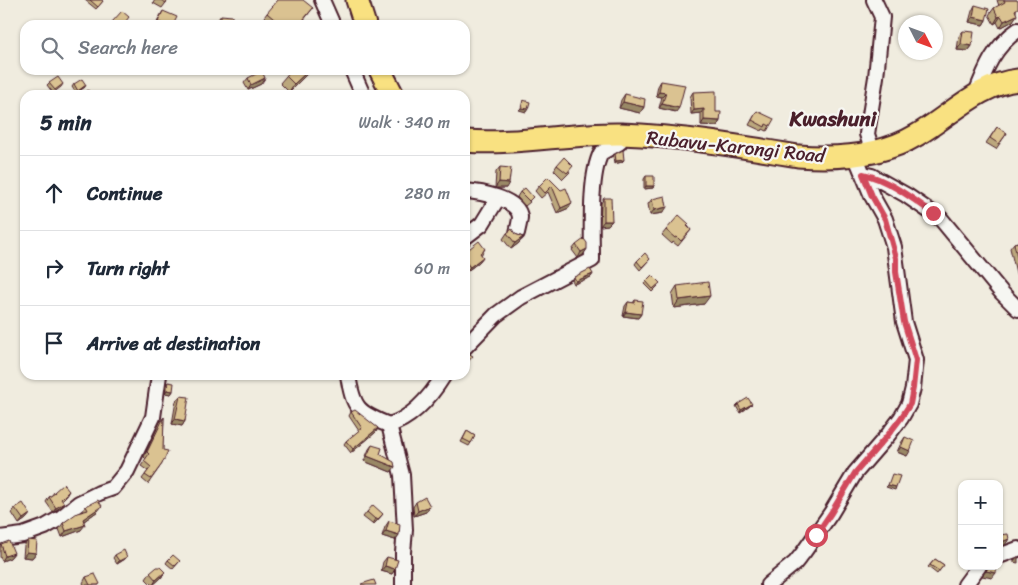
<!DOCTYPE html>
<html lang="en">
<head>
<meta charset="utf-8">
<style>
  :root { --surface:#fff; --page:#f6f6f7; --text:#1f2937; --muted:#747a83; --line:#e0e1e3 }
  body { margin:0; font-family:Sriracha,sans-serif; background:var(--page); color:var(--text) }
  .controls { position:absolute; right:15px; bottom:15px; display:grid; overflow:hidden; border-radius:10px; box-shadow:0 1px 4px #0004 }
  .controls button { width:45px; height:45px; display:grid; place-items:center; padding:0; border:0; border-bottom:1px solid var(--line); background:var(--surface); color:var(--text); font:25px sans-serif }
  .compass { position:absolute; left:898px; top:15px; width:45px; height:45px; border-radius:50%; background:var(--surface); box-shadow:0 1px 4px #0004; rotate:132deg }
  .stop { position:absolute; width:15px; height:15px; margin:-11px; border:4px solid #d1495b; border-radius:50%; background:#fff }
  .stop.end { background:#d1495b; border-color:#fff; box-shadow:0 1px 5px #0008 }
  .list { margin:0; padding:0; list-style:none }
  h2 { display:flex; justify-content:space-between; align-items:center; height:65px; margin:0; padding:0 20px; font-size:21px }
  h2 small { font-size:16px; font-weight:400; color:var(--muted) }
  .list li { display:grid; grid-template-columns:32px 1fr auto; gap:15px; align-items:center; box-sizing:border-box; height:75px; padding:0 20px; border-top:1px solid var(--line) }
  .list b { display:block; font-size:19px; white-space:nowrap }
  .list em { font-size:16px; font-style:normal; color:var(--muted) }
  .icon { flex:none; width:28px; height:28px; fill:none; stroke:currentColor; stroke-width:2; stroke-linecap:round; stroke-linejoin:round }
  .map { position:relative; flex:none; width:1018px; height:585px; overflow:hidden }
  .search { position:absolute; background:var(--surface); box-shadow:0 1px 4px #0004; left:20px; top:20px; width:450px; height:55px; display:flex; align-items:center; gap:12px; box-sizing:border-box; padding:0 18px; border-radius:15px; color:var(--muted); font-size:19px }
  .panel { position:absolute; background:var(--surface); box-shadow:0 1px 4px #0004; left:20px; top:90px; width:450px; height:290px; border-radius:15px }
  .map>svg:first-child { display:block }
</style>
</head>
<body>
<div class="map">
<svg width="1018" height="585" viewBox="0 0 1018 585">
  <rect width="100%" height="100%" fill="#f0ecdf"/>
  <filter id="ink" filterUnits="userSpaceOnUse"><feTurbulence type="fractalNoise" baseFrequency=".02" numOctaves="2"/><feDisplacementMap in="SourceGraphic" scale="10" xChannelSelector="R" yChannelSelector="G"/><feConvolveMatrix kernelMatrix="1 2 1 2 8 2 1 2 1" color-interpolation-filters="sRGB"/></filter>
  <g filter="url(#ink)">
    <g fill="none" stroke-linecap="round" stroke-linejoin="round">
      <!-- minor casing -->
      <g stroke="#4a1f2b" stroke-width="18">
        <path id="minor" d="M322 0 333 25
          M352 70 363 95
          M975 96C985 70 994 46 1018 30
          M873 153 867 134 876 77 882 17 874 0
          M863 174 872 176 906 195 941 219 1002 293 1018 309
          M465 191C479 192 518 198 520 217 520 221 518 228 517 233
          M465 237 482 224 498 198
          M465 347 496 315 521 297 592 260C592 233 589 176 601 153L619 143 620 134
          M348 375C353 408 358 413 389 425L402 475 405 530 403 552V585
          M389 425C413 418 431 396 444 375
          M0 538 23 535 45 527 62 517 79 503 99 493 113 488 127 471 153 417 159 375
          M999 556 1018 549
          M768 585 795 563 803 553 831 513 855 473 888 435 901 418 909 404 913 388 916 360 904 322 894 247 885 219 872 196 855 155
          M965 585 979 566"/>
      </g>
      <!-- highway casing -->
      <g stroke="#4a1f2b" stroke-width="25">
        <path id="highway" d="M357 0 365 25
          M380 70 393 95
          M465 141C517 145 569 133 621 134 680 136 739 146 798 156 838 159 882 156 917 135 950 116 979 84 1018 80"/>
      </g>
      <!-- minor -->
      <use href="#minor" stroke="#f6f6f2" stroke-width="14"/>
      <!-- highway -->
      <use href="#highway" stroke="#f9e181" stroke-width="21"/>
    </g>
    <!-- wall -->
    <path fill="#bba77d" stroke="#4a1f2b" d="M85 0H102L103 1 96 9Z
      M155 0H168L162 8 153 3Z
      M997 0H1017L1016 12 1013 21 1000 28 997 22 994 24 989 15 994 8 999 6Z
      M975 5 986 20 983 25 969 22 972 11Z
      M313 8 300 25H268L262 20 267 13Z
      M163 11 173 25H156L160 16Z
      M221 15 232 25H217V21Z
      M963 31 972 46 968 51 957 50 959 36Z
      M311 70 289 92 280 83 286 76Z
      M248 78H265L261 84 248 90 244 83Z
      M661 81 676 112 659 108 662 97 656 96 658 86Z
      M49 83 63 84 61 87 53 93 47 85Z
      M74 84 85 87 76 93 72 87Z
      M693 92 716 112 720 121 717 126 701 125V113L691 114 690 97Z
      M625 94 644 107 640 113 619 108 621 100Z
      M757 111 770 126 767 131 763 129 762 131 749 125Z
      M997 127 1007 133 996 149 986 143Z
      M615 154 624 160 622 162 614 164 613 156Z
      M557 165 570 172 563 179 554 170Z
      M500 167 506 188H495L496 172Z
      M646 176 654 186 653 188 644 189V179Z
      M548 177 561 190 569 208 557 213 548 192 541 198 535 191 539 186Z
      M520 192 530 202 525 206 517 197Z
      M604 198 612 221 608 225 600 226 601 203Z
      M652 199 663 213 650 215 648 204Z
      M688 226 691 230 678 246 673 242 672 244 662 235 666 230Z
      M507 233 515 234 523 237 519 243 511 249 503 239Z
      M1018 242V277H1017L1010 248 1014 243Z
      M576 245 587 249 583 255 578 258 572 250Z
      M485 249 481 255 483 257 479 262 466 272 465 271V252Z
      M650 259 640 270 635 264 637 261Z
      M593 274 591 277 574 284 572 280 574 277Z
      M646 281 658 286 652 292 644 284Z
      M677 286 704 304 674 308 672 294Z
      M635 300 641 314 638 318 623 316 625 306 628 302 633 303Z
      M168 382 173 391 171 394 165 393 166 385Z
      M180 396 185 421 182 426 172 424 176 401Z
      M738 404 750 406 740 413 736 406Z
      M351 412 378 428 376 432 351 453 344 444 346 441 359 431 349 416Z
      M164 417 162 464 148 484 142 479 148 471 141 466 146 459 144 457 160 422Z
      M467 431 475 436 469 446 461 442Z
      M905 437 907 456 897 452 901 443Z
      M372 445 380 454 391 472 364 461 369 449Z
      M69 491 66 496 62 500 61 507 53 512 46 502 49 497 52 495 54 492Z
      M416 502 426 512 414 516 413 507Z
      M86 506 98 511 84 521 81 530 62 537 59 529 63 523 82 512Z
      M15 508 30 514 26 519 19 524 12 513Z
      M367 512 383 514 374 524H372L363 517Z
      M389 521 399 535 395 540 382 536 385 527Z
      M28 540 36 553 32 558 23 557 24 546Z
      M1 544 14 553 10 558 2 561 0 557V545Z
      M115 555 127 557 125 559 117 564 113 558Z
      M387 557 395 569 392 574 381 571 383 562Z
      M935 559 944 565 937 574 928 567Z
      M168 560 180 561 173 569 166 563Z
      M165 572 161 578 153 585H152L146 579 150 573Z
      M86 577 99 585H84L83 583Z"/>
    <!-- shaded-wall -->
    <path fill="#986" stroke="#4a1f2b" d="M1017 15 1013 21 1000 28 1004 21Z
      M1001 16 997 22 994 24 998 17Z
      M973 17 986 20 983 25 969 22Z
      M961 44 972 46 968 51 957 50Z
      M309 70H311L289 92 294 84Z
      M265 78 261 84 248 90 251 85Z
      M86 85 85 87 76 93 78 91Z
      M659 92 666 93 662 97 656 96Z
      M623 102 644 107 640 113 619 108Z
      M662 104 679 108 676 112 659 108Z
      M521 108 528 109 526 112 519 110Z
      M704 109 701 113 691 114 694 110Z
      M704 120 720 121 717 126 701 125Z
      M624 160 622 162 614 164 616 161Z
      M499 182 509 183 506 188H495Z
      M646 186H654L653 188 644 189Z
      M572 203 569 208 557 213 561 208Z
      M667 207 663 213 650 215 654 210Z
      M604 221H612L608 225 600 226Z
      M523 237 519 243 511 249 515 243Z
      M587 249 583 255 578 258 581 252Z
      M483 257 479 262 466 272 470 267Z
      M593 274 591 277 574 284 576 281Z
      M710 296 704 304 674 308 679 300Z
      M626 312 641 314 638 318 623 316Z
      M167 390 173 391 171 394 165 393Z
      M752 404 750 406 740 413 741 410Z
      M175 419 185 421 182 426 172 424Z
      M378 428 376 432 351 453 353 449Z
      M901 447 910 451 907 456 897 452Z
      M367 456 395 467 391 472 364 461Z
      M888 485 896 487 895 490 886 487Z
      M64 503 61 507 53 512 56 508Z
      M102 506 98 511 80 524 83 519Z
      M430 506 426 512 414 516 418 511Z
      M30 514 26 519 19 524 23 519Z
      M383 514 374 524H372L375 519Z
      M85 525 81 530 62 537 66 531Z
      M386 531 399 535 395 540 382 536Z
      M1009 539 1005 545 999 547V543Z
      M27 552 36 553 32 558 23 557Z
      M14 553 10 558 2 561 5 556Z
      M127 557 125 559 117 564 119 561Z
      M1017 557H1018V563L1013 562Z
      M385 566 395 569 392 574 381 571Z
      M986 571 996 573 992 578 982 576Z
      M165 572 161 578 153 585 156 580Z"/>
    <!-- building -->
    <path fill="#dac291" stroke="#4a1f2b" d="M90 0H102L103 1 98 7Z
      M161 0H168L166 3Z
      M278 0H303L313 8 299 25H281L267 13Z
      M1004 0H1017L1018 2V8L1015 10 1017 15 1004 21 1001 16 998 17 994 8 1005 2Z
      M975 5 989 9 986 20 973 17Z
      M122 11 129 17 123 25H115L112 22Z
      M163 11 177 17 173 25H166L158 22Z
      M221 15 232 16V25H221Z
      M963 31 974 32 972 46 961 44Z
      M291 70H309L294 84 286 76Z
      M262 71 265 78 251 85 248 78Z
      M58 77 63 84 55 90 49 83Z
      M82 79 86 85 78 91 74 84Z
      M661 81 685 85 679 108 662 104 666 93 659 92Z
      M88 90 92 95H82Z
      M716 91V112H721L720 121 704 120V109L694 110 693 92Z
      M625 94 645 99 644 107 623 102Z
      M523 100 530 102 528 109 521 108Z
      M757 111 774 119 770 126 766 124 765 127 752 120Z
      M997 127 1007 133 999 144 990 138Z
      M623 150 624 160 616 161 615 154Z
      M564 157 573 166 567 173 557 165Z
      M500 167 511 168 509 183 499 182Z
      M646 176H654V186H646Z
      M548 177 561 190 566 188 572 203 561 208 552 186 545 193 539 186Z
      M525 188 533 197 529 201 520 192Z
      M665 196 667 207 654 210 652 199Z
      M604 198H611L612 221H604Z
      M679 215 689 224 687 226 691 230 681 241 677 237 675 238 666 230Z
      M512 229 515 234 523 237 515 243 507 233Z
      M584 239 587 243V249L581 252 576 245Z
      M479 241 485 249 480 253 483 257 470 267 465 261V252Z
      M1018 242V261L1014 243Z
      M645 253 650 259 642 267 637 261Z
      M590 269 593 274 576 281 574 277Z
      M652 275 660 283 653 289 646 281Z
      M708 282 710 296 679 300 677 286Z
      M635 300 643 301 641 314 626 312 628 302 635 303Z
      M465 353H468L473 356 466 364H465Z
      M168 382 174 383 173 391 167 390Z
      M180 396 189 397 185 421 175 419Z
      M748 398 752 404 741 410 738 404Z
      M355 410 378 428 353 449 346 441 362 428 351 412Z
      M164 417 163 450 168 451 162 464 151 479 145 475 151 467 144 461 149 454 147 452Z
      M467 431 475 436 471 443 463 439Z
      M905 437 914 441 910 451 901 447Z
      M372 445 382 448 380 454 394 462 395 467 367 456Z
      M892 474 900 476 896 487 888 485Z
      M63 484 69 491 61 499 64 503 56 508 49 497 55 493 54 492Z
      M425 497 430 506 418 511 416 502Z
      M98 500 102 506 83 519 85 525 66 531 63 523 77 513 88 510 86 506Z
      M23 503 30 514 23 519 15 508Z
      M373 505 383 514 378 519H375L367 512Z
      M389 521 400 524 399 535 386 531Z
      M1008 534 1009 539 999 543V535Z
      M28 540 37 541 36 553 27 552Z
      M9 541 14 553 5 556 1 544Z
      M124 550 127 557 119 561 115 555Z
      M173 555 180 561 175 566 168 560Z
      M387 557 398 560 395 569 385 566Z
      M935 559 944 565 939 571 930 565Z
      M989 566H997L996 573 986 571Z
      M157 567H160L165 572 156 580 150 573Z
      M95 574 100 584 98 585H90L86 577Z
      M374 580 376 585H362L361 584Z"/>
  </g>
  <g fill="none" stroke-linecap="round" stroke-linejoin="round" filter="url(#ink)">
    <!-- route -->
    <path stroke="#d1495b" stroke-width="6" d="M816 535 831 513 855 473 888 435 901 418 910 404 913 388 916 360 904 322 896 272V258L885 219 872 196 863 174C887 179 913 199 933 213"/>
  </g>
  <g text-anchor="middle" stroke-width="4.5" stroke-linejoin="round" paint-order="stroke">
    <!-- street labels -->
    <g font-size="19" fill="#4a1f2b" stroke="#f6f6f2">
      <text transform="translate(736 146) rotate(6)" y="7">Rubavu-Karongi Road</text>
    </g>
    <!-- quarter labels -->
    <g font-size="21" font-weight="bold" fill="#4a1f2b" stroke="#f6f6f2">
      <text x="833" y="126">Kwashuni</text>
    </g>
  </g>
</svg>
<div class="controls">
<button>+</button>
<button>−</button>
</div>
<svg class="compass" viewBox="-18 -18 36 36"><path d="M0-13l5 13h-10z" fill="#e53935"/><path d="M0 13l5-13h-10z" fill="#747a83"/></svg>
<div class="stop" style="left:816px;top:535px"></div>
<div class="stop end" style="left:933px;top:213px"></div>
<div class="search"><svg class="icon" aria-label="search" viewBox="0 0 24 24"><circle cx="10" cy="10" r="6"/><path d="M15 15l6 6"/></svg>Search here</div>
<section class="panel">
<h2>5 min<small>Walk · 340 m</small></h2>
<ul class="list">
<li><svg class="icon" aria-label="ahead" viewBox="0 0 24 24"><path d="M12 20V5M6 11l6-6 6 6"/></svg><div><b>Continue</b></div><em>280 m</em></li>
<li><svg class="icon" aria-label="right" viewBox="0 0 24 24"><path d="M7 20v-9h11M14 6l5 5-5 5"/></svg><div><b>Turn right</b></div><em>60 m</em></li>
<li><svg class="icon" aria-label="arrive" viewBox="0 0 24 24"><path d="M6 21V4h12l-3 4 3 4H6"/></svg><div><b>Arrive at destination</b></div></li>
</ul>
</section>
</div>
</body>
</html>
